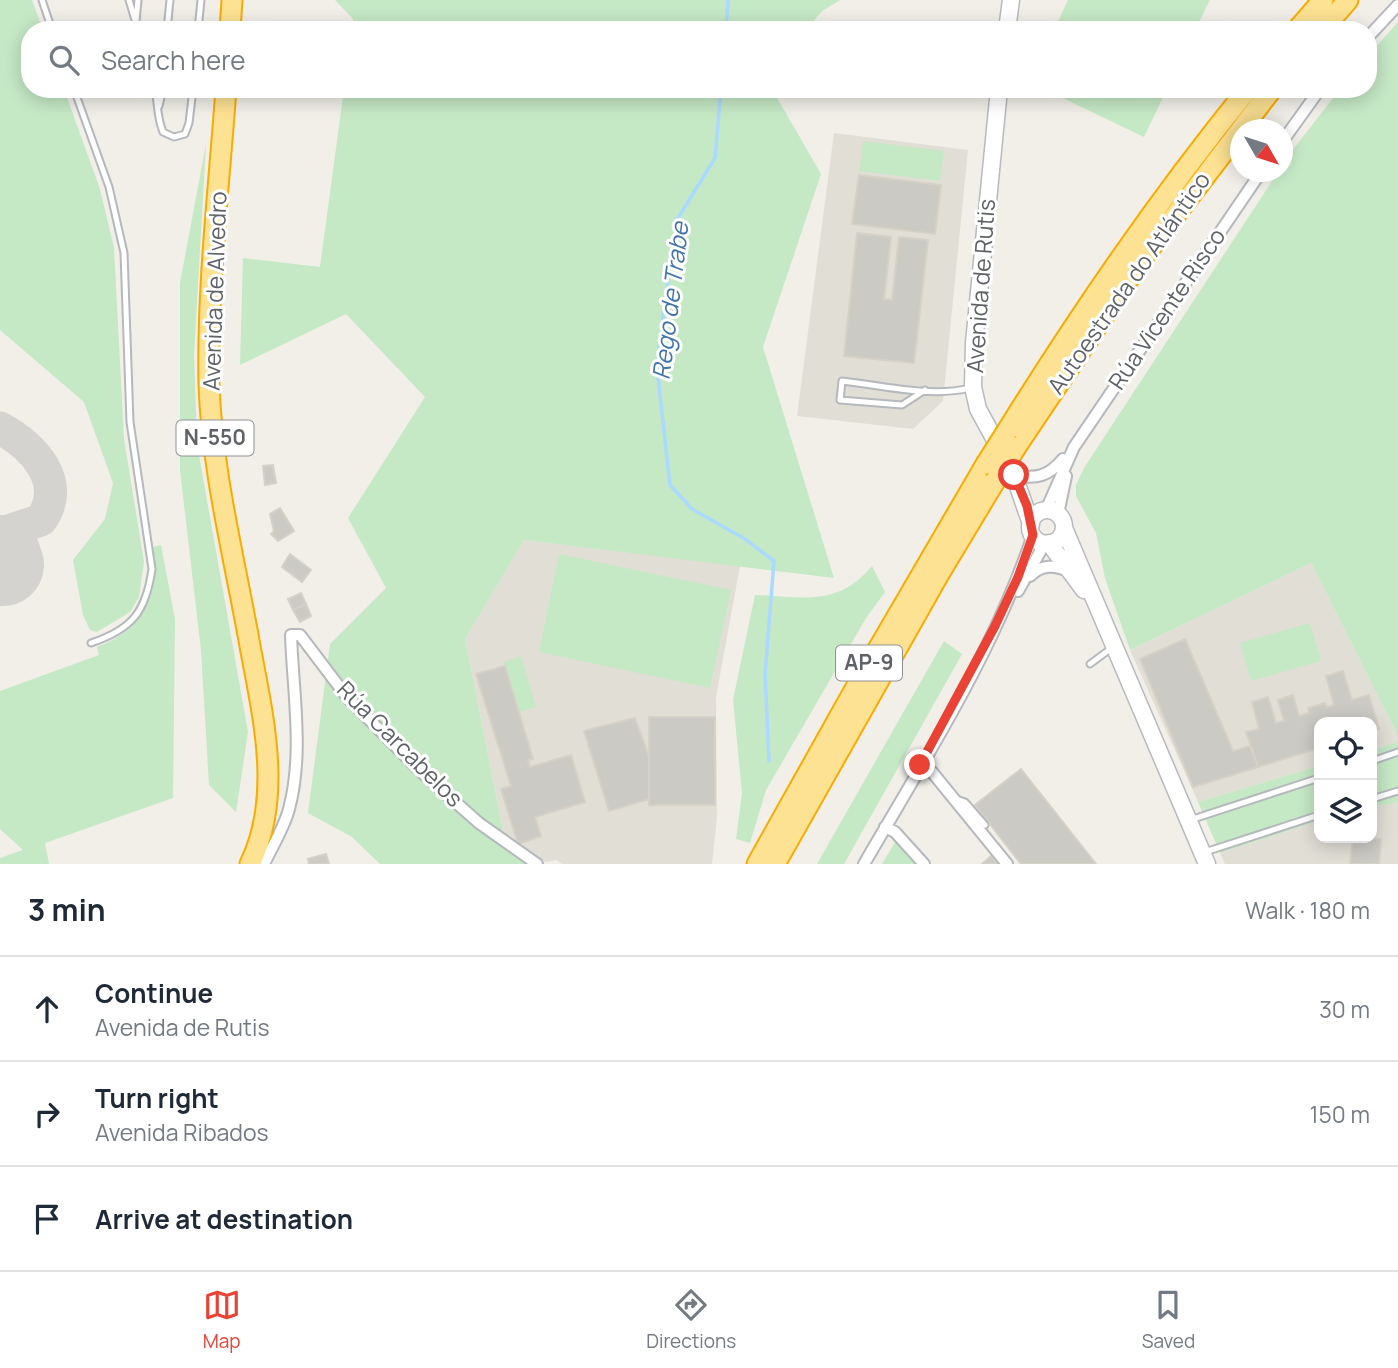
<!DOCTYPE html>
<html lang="en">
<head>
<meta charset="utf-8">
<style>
  :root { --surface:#fff; --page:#f2f2f3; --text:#1f2937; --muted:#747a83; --line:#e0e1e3; --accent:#ea4335 }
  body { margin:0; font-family:Manrope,sans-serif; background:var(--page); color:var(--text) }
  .controls { position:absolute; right:21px; bottom:21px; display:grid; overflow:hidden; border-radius:14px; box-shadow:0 4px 18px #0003 }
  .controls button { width:63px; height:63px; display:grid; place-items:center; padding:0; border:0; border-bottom:2px solid var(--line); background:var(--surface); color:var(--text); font:35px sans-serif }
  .compass { position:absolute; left:1230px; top:119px; width:63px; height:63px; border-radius:50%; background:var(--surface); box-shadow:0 4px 18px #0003; rotate:129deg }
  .stop { position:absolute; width:21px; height:21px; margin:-16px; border:5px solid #ea4335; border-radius:50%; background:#fff }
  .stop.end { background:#ea4335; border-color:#fff; box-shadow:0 2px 7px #0008 }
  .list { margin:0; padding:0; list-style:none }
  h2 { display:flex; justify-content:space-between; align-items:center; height:91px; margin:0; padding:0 28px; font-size:30px }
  h2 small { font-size:23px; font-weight:400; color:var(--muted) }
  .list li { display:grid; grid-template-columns:46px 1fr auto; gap:21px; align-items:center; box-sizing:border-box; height:105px; padding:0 28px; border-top:2px solid var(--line) }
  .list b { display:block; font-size:26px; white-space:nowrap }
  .list p { margin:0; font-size:23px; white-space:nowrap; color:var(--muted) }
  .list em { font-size:23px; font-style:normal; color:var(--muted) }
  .icon { flex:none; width:38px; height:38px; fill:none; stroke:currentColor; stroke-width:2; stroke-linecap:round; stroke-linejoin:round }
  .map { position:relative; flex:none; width:1398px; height:864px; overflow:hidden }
  .search { position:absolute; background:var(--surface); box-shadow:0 4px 18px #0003; left:21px; right:21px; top:21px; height:77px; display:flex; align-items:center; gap:18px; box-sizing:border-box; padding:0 24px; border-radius:28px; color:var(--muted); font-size:26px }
  .sheet { height:406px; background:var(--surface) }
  nav { display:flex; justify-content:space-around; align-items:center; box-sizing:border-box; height:98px; border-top:2px solid var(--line); background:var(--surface); font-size:19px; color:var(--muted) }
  nav a { display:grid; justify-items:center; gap:4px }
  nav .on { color:var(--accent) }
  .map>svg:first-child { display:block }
</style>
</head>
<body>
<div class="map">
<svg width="1398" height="864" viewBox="0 0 1398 864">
  <rect width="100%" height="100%" fill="#f1efe8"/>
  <!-- education -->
  <path fill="#e1ded6" d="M834 133 968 150 943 401 913 429 797 416Z
    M524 540 740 566 716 697 717 817 712 864H562L557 860 546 862 514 849 505 841 465 639Z
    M1311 563 1398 736V742L1372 750V722H1319V766L1198 802 1130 650Z
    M1392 802H1398V864H1225L1220 853 1319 821V838H1372V807Z"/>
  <!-- green -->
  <path fill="#c5e8c5" d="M0 0H32L43 30H30V89H64L100 189 114 248 124 439 144 562 139 597 130 612 97 632 90 630 83 615 73 560 105 519 113 483 84 402 0 330Z
    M335 0H840L822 11 806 30H352L353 19Z
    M1068 0H1210L1195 30H1054Z
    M1398 22V736L1311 563 1130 650 1105 578 1096 533 1076 496V485L1084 468 1278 172H1282L1288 156 1340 89H1368V56Z
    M344 89H772L821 174 763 347 834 578 524 540 465 639 505 841 531 864H380L352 837 308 813 330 644 386 588 348 518 425 397 346 314 240 365 243 258 320 267Z
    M1044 89H1167L1144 137Z
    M863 141 944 151 940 181 859 171Z
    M206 144 194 355 197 444 248 732 236 812 209 785 201 650 180 470V283Z
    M161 545 175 619 173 798 45 843 49 864H0V858L23 850 0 829V691L99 655 97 647C143 630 161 594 153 547Z
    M559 554 731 590 710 688 539 652Z
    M872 566 885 592 866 618 766 790 750 843 736 839 742 793 733 700 755 595C803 597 838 607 872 566Z
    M1310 623 1321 661 1251 681 1240 643Z
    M944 641 962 654 844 864H817Z
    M521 656 536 707 519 712 504 662Z
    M1398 742V802L1372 807V750Z
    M1319 766V821L1220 853 1198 802Z
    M897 839 918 864H882Z"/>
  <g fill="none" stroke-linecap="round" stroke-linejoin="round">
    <!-- stream -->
    <path stroke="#aadaff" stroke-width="3.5" d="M726 30 728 0
      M721 89 715 158 678 218 665 299 657 368 670 485 692 509 745 539 774 561 765 674 769 761"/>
    <!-- taxiway -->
    <path stroke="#d4d3d0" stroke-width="33" d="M0 428C33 446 68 482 41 520L0 534"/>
    <!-- runway -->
    <path stroke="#d4d3d0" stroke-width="82" d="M0 556 3 565"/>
  </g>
  <!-- building -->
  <path fill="#cccac5" stroke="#d6d1c6" stroke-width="2" d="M859 175 941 185 935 234 852 224Z
    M857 233 891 237 884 299 892 300 899 237 928 240 914 363 844 356Z
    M273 465 276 483 265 485 263 466Z
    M280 508 294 531 278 541 271 534 274 531 270 514Z
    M290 554 311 570 302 582 282 567Z
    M301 593 306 604 293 610 288 599Z
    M306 604 311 616 300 622 293 610Z
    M1185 639 1233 751 1250 746 1258 767 1193 787 1140 659Z
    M505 666 533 759 528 760 530 767 571 755 585 802 535 817 541 836 518 844 501 789 511 786 476 674Z
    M1343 671 1352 700 1369 695 1379 729 1372 732V722H1319V748L1258 767 1246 732 1259 729 1252 702 1268 697 1276 723 1284 721 1278 700 1293 695 1299 716 1309 713 1308 708 1325 703 1327 707 1334 705 1326 676Z
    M649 717H715V805H649Z
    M635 718 649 757V799L609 811 584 731Z
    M1021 769 1096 864H1021L975 805Z
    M1353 838 1381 839 1379 864H1350Z
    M326 854 329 864H309L308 859Z
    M991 856 997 864H982Z"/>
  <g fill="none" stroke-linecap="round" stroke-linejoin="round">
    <!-- lane casing -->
    <g stroke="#b5b8bc" stroke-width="9">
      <path id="lane" d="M42 0 52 30
        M129 0 138 30
        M136 21 138 0
        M167 30 170 0
        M198 30 201 0
        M74 89 109 187 124 253 130 422 152 569C146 611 133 629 91 643
        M155 89C158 104 157 118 163 132L174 137 185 134 189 123 193 89
        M159 106 163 89
        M925 390 902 405 840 400 842 381C882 385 930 398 970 388
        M1090 664 1113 647
        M1372 761 1398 752
        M956 799 965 802 985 825
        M1372 799 1398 791
        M1190 820 1319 778
        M1205 852 1319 815"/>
    </g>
    <!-- street casing -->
    <g stroke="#b5b8bc" stroke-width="14">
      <path id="street" d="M1368 37 1398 5
        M1282 142 1320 89
        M1014 475C1036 479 1048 477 1063 459
        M1046 510 1074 447 1261 172
        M1058 514 1066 476
        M1030 576C1042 564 1054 565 1069 571
        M1018 591 1045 543
        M920 765 932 772 1007 864
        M885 827 895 832 924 864
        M264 864C272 847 284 828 289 809 304 753 293 693 291 635H300L347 697 418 769 479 823 537 864
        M864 864C925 759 994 651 1033 535"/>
    </g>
    <!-- secondary casing -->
    <g stroke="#b6babf" stroke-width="19">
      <path id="secondary" d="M1007 30 1011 0
        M999 89 974 343 973 387 978 409 1014 475 1031 524
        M1030 527a17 17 0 1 1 34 0a17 17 0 1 1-34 0Z
        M1064 528 1207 864
        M1049 543 1084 590"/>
    </g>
    <!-- highway casing -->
    <g stroke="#f9ab00" stroke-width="23">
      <path id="highway" d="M230 30 232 0
        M1297 30 1323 0
        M1322 30 1348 0
        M226 89C219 187 207 287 209 385 212 472 235 561 250 646 263 717 283 796 250 864
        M1007 431C1081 312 1159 198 1248 89
        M1016 447 1144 256 1272 89
        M757 864 860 680 986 464
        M775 864 939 574 995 481"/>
    </g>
    <!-- lane -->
    <use href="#lane" stroke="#fff" stroke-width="5"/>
    <!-- street -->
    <use href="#street" stroke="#fff" stroke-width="10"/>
    <!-- secondary -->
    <use href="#secondary" stroke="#fff" stroke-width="16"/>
    <!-- highway -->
    <use href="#highway" stroke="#fde293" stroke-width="19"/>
    <!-- highway-bridge casing -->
    <g stroke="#f9ab00" stroke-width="23" stroke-linecap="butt">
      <path id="highway-bridge" d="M986 464 1007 431
        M995 481 1016 447"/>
    </g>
    <!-- highway-bridge -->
    <use href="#highway-bridge" stroke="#fde293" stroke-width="19"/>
  </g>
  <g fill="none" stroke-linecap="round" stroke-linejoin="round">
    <!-- route -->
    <path stroke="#ea4335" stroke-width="9" d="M920 765 995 626 1018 577 1033 535 1027 506 1014 475"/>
  </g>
  <g text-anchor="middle" stroke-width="6" stroke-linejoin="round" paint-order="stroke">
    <!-- shield labels -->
    <g fill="#fff" stroke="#8f9295" stroke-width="2">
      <rect x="176.5" y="420.5" width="77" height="35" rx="5"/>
      <rect x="836" y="645.5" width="66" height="35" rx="5"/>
    </g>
    <g font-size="21" font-weight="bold" fill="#5f6368">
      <text x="215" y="445">N-550</text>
      <text x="869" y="670">AP-9</text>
    </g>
    <!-- street labels -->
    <g font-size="23" fill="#5f6368" stroke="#fff">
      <text transform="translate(1129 283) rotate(-55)" y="8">Autoestrada do Atlántico</text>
      <text transform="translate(981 286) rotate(-86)" y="8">Avenida de Rutis</text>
      <text transform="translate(215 291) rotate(-88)" y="8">Avenida de Alvedro</text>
      <text transform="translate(1167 309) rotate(-56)" y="8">Rúa Vicente Risco</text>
      <text transform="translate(400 744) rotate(45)" y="8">Rúa Carcabelos</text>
    </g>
    <!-- water labels -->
    <g font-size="24" font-style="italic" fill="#4174aa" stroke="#fff">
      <text transform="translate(671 301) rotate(-83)" y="8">Rego de Trabe</text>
    </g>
  </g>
</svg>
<div class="controls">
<button><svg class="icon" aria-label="locate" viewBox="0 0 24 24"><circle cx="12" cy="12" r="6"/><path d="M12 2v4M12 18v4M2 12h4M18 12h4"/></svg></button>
<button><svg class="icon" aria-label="layers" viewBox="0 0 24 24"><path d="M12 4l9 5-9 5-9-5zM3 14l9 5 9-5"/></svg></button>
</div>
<svg class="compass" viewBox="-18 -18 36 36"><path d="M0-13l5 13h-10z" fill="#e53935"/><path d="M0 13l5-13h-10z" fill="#747a83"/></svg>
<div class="stop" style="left:1014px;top:475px"></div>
<div class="stop end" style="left:920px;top:765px"></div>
<div class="search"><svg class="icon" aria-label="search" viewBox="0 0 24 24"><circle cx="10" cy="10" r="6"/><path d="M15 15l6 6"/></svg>Search here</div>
</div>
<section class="sheet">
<h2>3 min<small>Walk · 180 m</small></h2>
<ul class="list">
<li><svg class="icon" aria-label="ahead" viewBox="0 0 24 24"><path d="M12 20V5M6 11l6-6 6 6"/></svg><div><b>Continue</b><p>Avenida de Rutis</p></div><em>30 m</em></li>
<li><svg class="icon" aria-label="right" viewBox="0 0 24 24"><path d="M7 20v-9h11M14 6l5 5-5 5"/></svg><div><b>Turn right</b><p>Avenida Ribados</p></div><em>150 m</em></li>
<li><svg class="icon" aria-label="arrive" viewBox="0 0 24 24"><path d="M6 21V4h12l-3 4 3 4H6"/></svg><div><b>Arrive at destination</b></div></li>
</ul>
</section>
<nav>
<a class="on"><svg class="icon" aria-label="map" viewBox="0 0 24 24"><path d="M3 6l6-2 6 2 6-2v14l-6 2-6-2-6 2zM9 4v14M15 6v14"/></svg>Map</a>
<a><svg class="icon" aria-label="directions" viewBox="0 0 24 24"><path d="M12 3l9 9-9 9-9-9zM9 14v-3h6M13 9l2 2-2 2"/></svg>Directions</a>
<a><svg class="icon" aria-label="saved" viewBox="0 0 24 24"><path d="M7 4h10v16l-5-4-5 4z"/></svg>Saved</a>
</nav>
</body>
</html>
